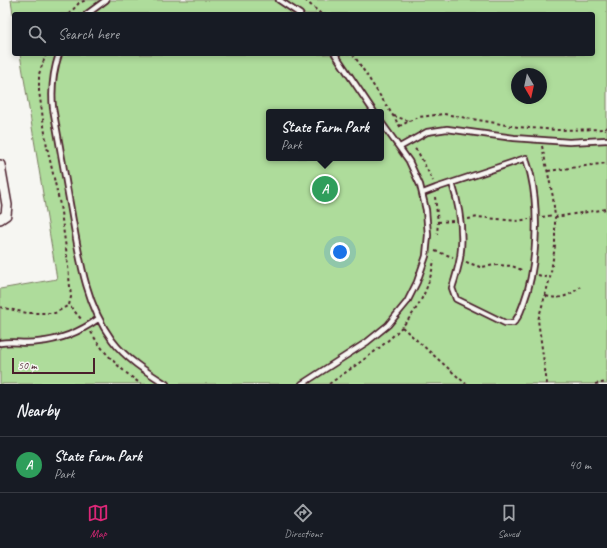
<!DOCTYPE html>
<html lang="en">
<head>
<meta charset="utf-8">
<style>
  :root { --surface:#171b24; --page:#242831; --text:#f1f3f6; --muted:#9ea1a6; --line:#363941; --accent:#db2777 }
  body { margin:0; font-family:Caveat,sans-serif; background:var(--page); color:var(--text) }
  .compass { position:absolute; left:511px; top:68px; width:36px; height:36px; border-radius:50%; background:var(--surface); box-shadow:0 2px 6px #0003; rotate:171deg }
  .scale { position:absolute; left:12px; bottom:10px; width:83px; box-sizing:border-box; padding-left:4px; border:2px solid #4a1f2b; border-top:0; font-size:11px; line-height:14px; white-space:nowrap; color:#4a1f2b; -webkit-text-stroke:3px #f6f6f2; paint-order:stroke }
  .you { position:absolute; left:340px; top:252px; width:14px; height:14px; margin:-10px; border:3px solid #fff; border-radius:50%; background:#1a73e8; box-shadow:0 0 0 6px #1a73e833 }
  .badge { display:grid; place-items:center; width:26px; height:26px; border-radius:50%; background:var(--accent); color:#fff; font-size:13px; font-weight:700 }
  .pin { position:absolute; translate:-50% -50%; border:2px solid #fff; box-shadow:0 1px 4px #0006 }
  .popup { position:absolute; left:266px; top:109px; width:118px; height:52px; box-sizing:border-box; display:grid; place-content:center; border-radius:4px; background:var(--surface); filter:drop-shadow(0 1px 3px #0005); font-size:13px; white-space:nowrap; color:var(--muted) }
  .popup b { font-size:15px; color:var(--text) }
  .popup::after { content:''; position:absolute; left:50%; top:100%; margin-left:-8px; border:8px solid transparent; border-top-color:var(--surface) }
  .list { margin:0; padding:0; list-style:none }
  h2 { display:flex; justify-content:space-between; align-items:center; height:52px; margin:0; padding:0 16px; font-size:17px }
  h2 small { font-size:13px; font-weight:400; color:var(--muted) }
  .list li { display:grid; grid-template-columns:26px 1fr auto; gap:12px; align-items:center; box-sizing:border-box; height:56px; padding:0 16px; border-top:1px solid var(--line) }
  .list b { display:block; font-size:15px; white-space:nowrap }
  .list p { margin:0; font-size:13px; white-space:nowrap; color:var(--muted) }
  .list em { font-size:13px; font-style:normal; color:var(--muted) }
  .icon { flex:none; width:22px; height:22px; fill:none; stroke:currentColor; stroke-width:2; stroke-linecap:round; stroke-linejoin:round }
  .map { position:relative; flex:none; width:607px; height:384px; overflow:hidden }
  .search { position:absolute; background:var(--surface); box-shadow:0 2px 6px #0003; left:12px; right:12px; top:12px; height:44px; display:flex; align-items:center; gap:10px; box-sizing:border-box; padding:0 14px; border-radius:4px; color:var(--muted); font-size:15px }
  .sheet { height:108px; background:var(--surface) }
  nav { display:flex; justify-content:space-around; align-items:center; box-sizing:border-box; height:56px; border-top:1px solid var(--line); background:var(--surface); font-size:11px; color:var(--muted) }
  nav a { display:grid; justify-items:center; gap:2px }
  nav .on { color:var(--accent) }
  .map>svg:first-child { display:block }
</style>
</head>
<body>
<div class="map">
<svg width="607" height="384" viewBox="0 0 607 384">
  <rect width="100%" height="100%" fill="#f6f6f2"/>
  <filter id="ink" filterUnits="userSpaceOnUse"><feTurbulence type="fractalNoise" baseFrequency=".025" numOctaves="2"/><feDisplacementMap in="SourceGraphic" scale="8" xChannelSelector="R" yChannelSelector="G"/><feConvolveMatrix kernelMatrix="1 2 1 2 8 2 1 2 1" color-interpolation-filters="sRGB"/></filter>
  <g filter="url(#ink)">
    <!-- green -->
    <path fill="#aedc9b" stroke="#7c7e63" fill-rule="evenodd" d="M11 0H607V384H0V289L57 279 20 54H593V14H14V20ZM517 74H541V98H517ZM269 112H381V158H269Z"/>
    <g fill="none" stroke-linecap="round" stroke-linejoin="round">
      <!-- lane casing -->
      <g stroke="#4a1f2b" stroke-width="8">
        <path id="lane" d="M279 0 300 14
          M87 14 106 0
          M59 54C53 72 51 89 53 108 59 142 65 176 71 210 79 255 85 303 112 340 126 359 147 372 166 384
          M335 54 374 112
          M400 147 427 132 447 129 514 138 569 142 607 140
          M423 193 436 188 526 158C527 164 530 170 531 176 539 211 537 268 524 302 521 310 519 318 513 323H505L456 299 452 288C455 279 458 269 460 258 464 232 460 208 452 183
          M0 343C12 341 25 344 38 342 60 340 80 332 98 319
          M302 384 367 342 388 325 407 302 417 282 426 256 428 235 426 210 420 185 409 161 381 122"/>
      </g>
      <!-- street casing -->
      <g stroke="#4a1f2b" stroke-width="12">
        <path id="street" d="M0 165 7 205 6 215 0 219"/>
      </g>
      <!-- path -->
      <path stroke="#4a1f2b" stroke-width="2" stroke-dasharray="3 3" stroke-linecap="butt" d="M305 0 321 14
        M69 14 79 3 86 0
        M46 54 39 74V91L47 147 60 205 67 256 71 297 69 305 82 320
        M353 54 401 128
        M394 116 409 121 400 126
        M409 121 419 117 444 114 518 127 557 130 605 129 607 127
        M542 146 553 197 555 217 607 209
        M415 149 418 152 433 181
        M548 171 607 163
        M435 197 438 222 437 234
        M542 217 553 215
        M468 219 478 217 517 221 529 219
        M438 222 454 221
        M435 251 453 257
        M466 262 480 267 497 265 512 266 524 271
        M538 275 550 278
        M546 296C560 300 569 296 580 287
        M0 307 27 313H55L69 305
        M402 327 466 384
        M91 332C103 353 121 370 141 384
        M329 384C377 350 424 324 434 260
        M547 384 538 320 550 278 555 246V217
        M595 384 607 382"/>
      <!-- lane -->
      <use href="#lane" stroke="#f6f6f2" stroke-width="4.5"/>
      <!-- street -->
      <use href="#street" stroke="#f6f6f2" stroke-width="9"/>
    </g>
  </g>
</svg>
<svg class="compass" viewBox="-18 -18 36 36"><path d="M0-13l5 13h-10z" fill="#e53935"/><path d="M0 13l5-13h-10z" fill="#9ea1a6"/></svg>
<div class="scale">50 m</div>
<div class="you"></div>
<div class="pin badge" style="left:325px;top:189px;background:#2e9e5b">A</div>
<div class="popup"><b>State Farm Park</b>Park</div>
<div class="search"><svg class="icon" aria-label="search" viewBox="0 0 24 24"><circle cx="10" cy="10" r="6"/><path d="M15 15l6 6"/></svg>Search here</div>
</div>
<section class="sheet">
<h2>Nearby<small></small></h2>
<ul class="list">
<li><span class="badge" style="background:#2e9e5b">A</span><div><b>State Farm Park</b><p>Park</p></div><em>40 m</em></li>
</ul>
</section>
<nav>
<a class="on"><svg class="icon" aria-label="map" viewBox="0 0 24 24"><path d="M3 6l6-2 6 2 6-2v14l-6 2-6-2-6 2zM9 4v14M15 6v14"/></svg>Map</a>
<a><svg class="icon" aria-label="directions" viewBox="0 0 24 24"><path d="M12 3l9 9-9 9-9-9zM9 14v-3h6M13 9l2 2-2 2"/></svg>Directions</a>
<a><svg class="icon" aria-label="saved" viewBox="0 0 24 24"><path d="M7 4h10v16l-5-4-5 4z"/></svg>Saved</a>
</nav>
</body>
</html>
